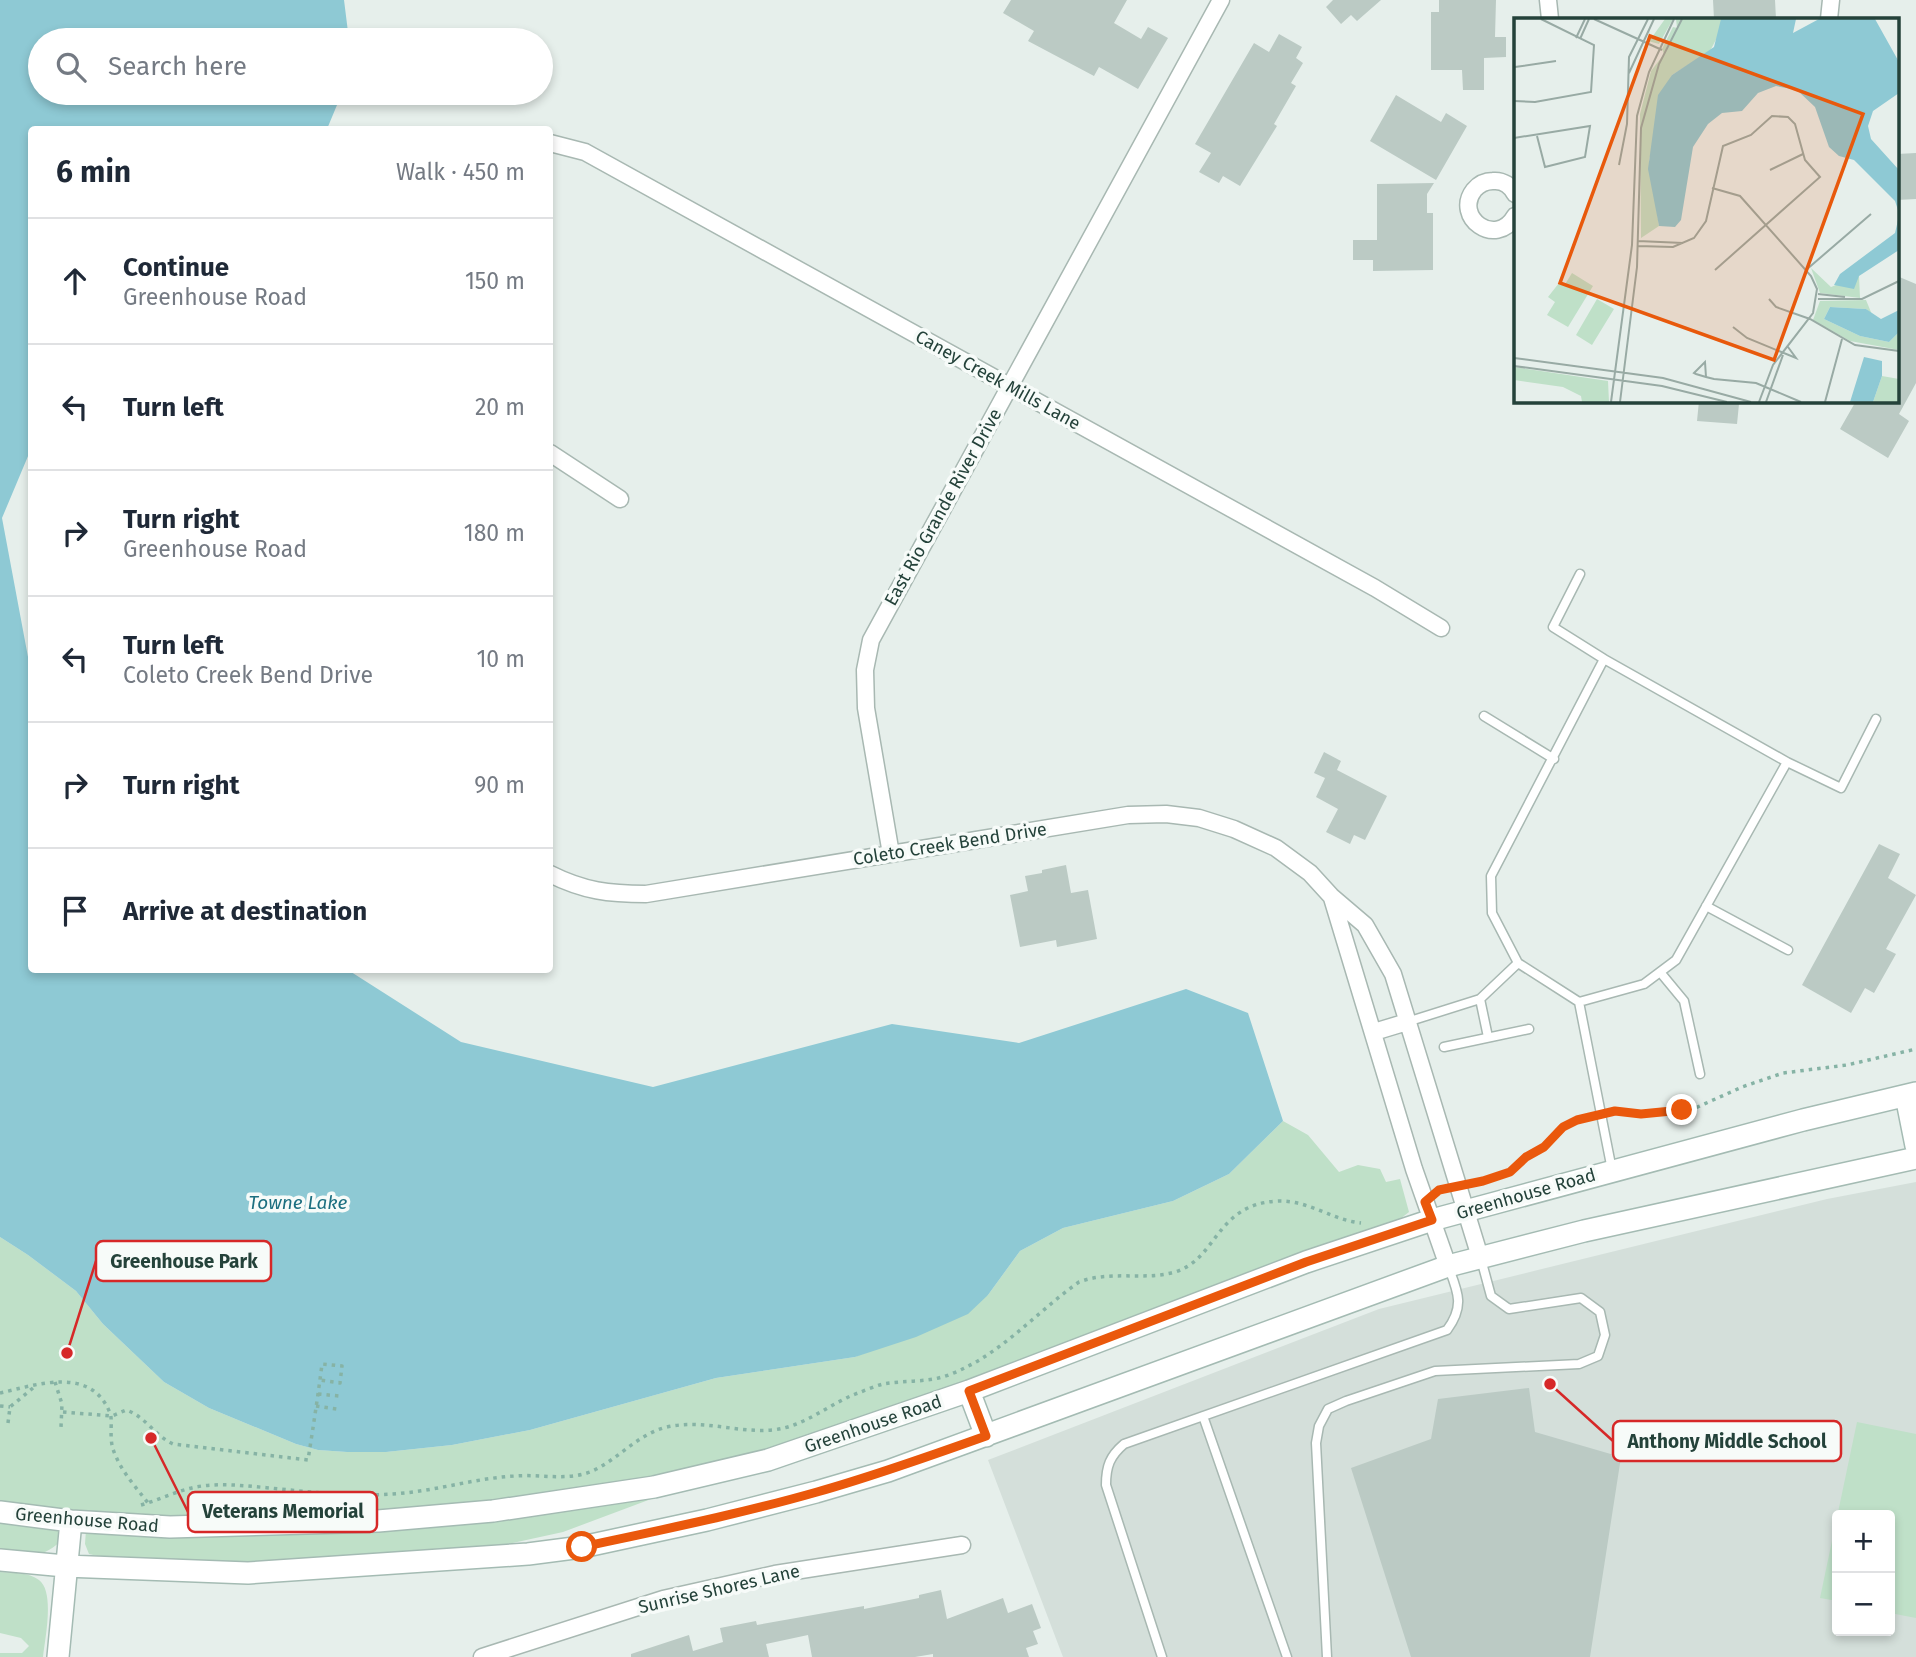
<!DOCTYPE html>
<html lang="en">
<head>
<meta charset="utf-8">
<style>
  :root { --surface:#fff; --page:#f2f2f3; --text:#1f2937; --muted:#747a83; --line:#e0e1e3 }
  body { margin:0; font-family:"Fira Sans",sans-serif; background:var(--page); color:var(--text) }
  .controls { position:absolute; right:21px; bottom:21px; display:grid; overflow:hidden; border-radius:7px; box-shadow:0 4px 10px #0003 }
  .controls button { width:63px; height:63px; display:grid; place-items:center; padding:0; border:0; border-bottom:2px solid var(--line); background:var(--surface); color:var(--text); font:35px sans-serif }
  .stop { position:absolute; width:21px; height:21px; margin:-16px; border:5px solid #ea580c; border-radius:50%; background:#fff }
  .stop.end { background:#ea580c; border-color:#fff; box-shadow:0 2px 7px #0008 }
  .list { margin:0; padding:0; list-style:none }
  h2 { display:flex; justify-content:space-between; align-items:center; height:91px; margin:0; padding:0 28px; font-size:30px }
  h2 small { font-size:23px; font-weight:400; color:var(--muted) }
  .list li { display:grid; grid-template-columns:46px 1fr auto; gap:21px; align-items:center; box-sizing:border-box; height:126px; padding:0 28px; border-top:2px solid var(--line) }
  .list b { display:block; font-size:26px; white-space:nowrap }
  .list p { margin:0; font-size:23px; white-space:nowrap; color:var(--muted) }
  .list em { font-size:23px; font-style:normal; color:var(--muted) }
  .icon { flex:none; width:38px; height:38px; fill:none; stroke:currentColor; stroke-width:2; stroke-linecap:round; stroke-linejoin:round }
  .map { position:relative; flex:none; width:1916px; height:1657px; overflow:hidden }
  .search { position:absolute; background:var(--surface); box-shadow:0 4px 10px #0003; left:28px; top:28px; width:525px; height:77px; display:flex; align-items:center; gap:18px; box-sizing:border-box; padding:0 24px; border-radius:38px; color:var(--muted); font-size:26px }
  .panel { position:absolute; background:var(--surface); box-shadow:0 4px 10px #0003; left:28px; top:126px; width:525px; height:847px; border-radius:7px }
  .map>svg:first-child { display:block }
</style>
</head>
<body>
<div class="map">
<svg width="1916" height="1657" viewBox="0 0 1916 1657">
  <rect width="100%" height="100%" fill="#e6efeb"/>
  <!-- built -->
  <path fill="#d4dfda" fill-rule="evenodd" d="M1916 1182V1657H1063L988 1460 1379 1309 1827 1199ZM1837 1515H1890V1631H1837Z"/>
  <!-- green -->
  <path fill="#bfe0c8" d="M1283 1121 1308 1135 1339 1172 1358 1165 1380 1169 1386 1182 1400 1179 1409 1212 1400 1219 563 1532 494 1547 319 1561 236 1562 106 1558 89 1554 85 1544 87 1516C75 1526 58 1547 45 1552 31 1556 14 1552 0 1551V1237L28 1255 76 1291 103 1324 164 1382 209 1408 296 1444 318 1450 347 1452H386L452 1445 530 1430 716 1378 855 1357 988 1295 1020 1251 1063 1228 1173 1201 1229 1174Z
    M1857 1422 1916 1434V1618L1890 1613V1515H1837V1601L1820 1598Z
    M0 1572C12 1573 29 1572 39 1580 55 1592 45 1638 43 1657H0V1653H22L29 1646 21 1638 0 1633Z"/>
  <!-- water -->
  <path fill="#8ec9d4" d="M0 0H344L349 40H40V93H342L327 129 32 130 31 449 2 518 31 673 32 970H348L461 1042 653 1087 892 1024 1019 1043 1186 989 1248 1013 1283 1121 1229 1174 1173 1201 1063 1228 1020 1251 988 1295 968 1314 916 1337 855 1357 716 1378 530 1430 452 1445 386 1452H347L318 1450 296 1444 209 1408 164 1382 103 1324 76 1291 28 1255 0 1237Z"/>
  <!-- building -->
  <path fill="#bbcac4" d="M1011 0H1127L1114 23 1141 39 1148 27 1168 38 1138 89 1099 67 1094 76 1028 41 1034 31 1003 13Z
    M1333 0H1381L1357 21 1351 15 1341 24 1326 7Z
    M1439 0H1496L1495 37H1506V57L1484 58V90H1463L1462 70H1431V12H1439Z
    M1713 0H1775L1776 19H1714Z
    M1279 34 1302 47 1296 58 1303 63 1291 83 1296 86 1274 124 1277 126 1240 186 1223 176 1219 183 1199 172 1211 153 1195 144 1254 43 1269 52Z
    M1396 95 1441 122 1446 113 1467 126 1436 180 1370 141Z
    M1916 153V199L1897 200V154Z
    M1434 183 1427 194V213H1433V270L1373 271V260H1353V240H1377V184Z
    M1897 276 1916 284V383L1899 414 1909 421 1888 458 1840 429 1856 401H1897Z
    M1699 401 1739 404 1737 424 1697 421Z
    M1324 752 1341 761 1337 770 1387 796 1365 840 1354 835 1350 844 1326 832 1338 809 1316 797 1325 778 1314 773Z
    M1879 844 1900 854 1888 878 1916 895 1886 949 1896 954 1874 993 1865 988 1851 1013 1802 985Z
    M1066 865 1071 893 1088 890 1097 939 1057 947 1056 940 1020 947 1010 895 1028 891 1025 876 1042 873V870Z
    M1529 1388 1535 1432 1621 1457 1590 1657H1411L1351 1468 1431 1439 1438 1399Z
    M941 1590 947 1619 1003 1598 1008 1613 1032 1604 1041 1628 1033 1631 1038 1644 1026 1648 1029 1657H933V1654L915 1657H812L808 1635 766 1644 769 1657H631V1654L689 1635 693 1651 723 1642 720 1628 756 1621 757 1625 864 1606V1609L919 1598V1595Z"/>
  <g fill="none" stroke-linecap="round" stroke-linejoin="round">
    <!-- lane casing -->
    <g stroke="#a8b8b2" stroke-width="11">
      <path id="lane" d="M1580 574 1553 627 1604 659
        M1484 716 1554 759
        M1787 762 1841 788 1876 719
        M1706 906 1788 950
        M1518 963 1492 913 1491 876 1604 659 1787 762 1676 960 1644 984 1579 1002
        M1660 972 1684 1001 1700 1074
        M1480 999 1488 1037
        M1407 1022 1480 999 1518 963 1579 1002 1612 1170
        M1444 1047 1529 1029
        M1203 1416 1287 1657
        M1162 1657 1106 1485C1106 1466 1110 1456 1124 1444L1447 1330C1465 1306 1458 1292 1448 1266
        M1327 1657 1316 1443 1319 1426 1328 1409 1346 1401 1435 1371 1579 1364 1598 1356 1605 1335 1600 1312 1581 1298 1509 1309 1491 1296 1481 1259"/>
    </g>
    <!-- street casing -->
    <g stroke="#a8b8b2" stroke-width="19">
      <path id="street" d="M1548 0 1550 19
        M1829 19 1831 0
        M550 143 585 152 1375 588 1441 628
        M1515 194C1511 186 1503 180 1493 181 1485 181 1479 184 1474 190 1453 217 1496 249 1515 216
        M550 453 620 499
        M891 854 866 708 865 670 871 640 1221 0
        M550 874C584 891 609 894 646 894L1128 815 1166 814 1199 818 1234 829 1276 848 1310 873 1331 896 1365 925 1393 974 1480 1257
        M1332 898 1414 1169 1448 1266
        M1374 1032 1407 1022
        M482 1657 663 1599 775 1574 962 1545"/>
    </g>
    <!-- secondary casing -->
    <g stroke="#a4bbb3" stroke-width="24">
      <path id="secondary" d="M1906 1096 1916 1146
        M969 1391 986 1436
        M0 1512 71 1521 170 1527 378 1521 493 1511 654 1487 768 1460 969 1391 1306 1262 1432 1220 1803 1120 1916 1093
        M0 1560 65 1566 248 1573 528 1554 582 1547 707 1520 816 1492 888 1471 1448 1266 1584 1231 1916 1158
        M58 1657 71 1521"/>
    </g>
    <!-- path -->
    <path stroke="#86b3a5" stroke-width="3.5" stroke-dasharray="3.5 5" stroke-linecap="butt" d="M1613 1112 1624 1110 1641 1114 1691 1110 1742 1087 1783 1073 1847 1065 1916 1049
      M1474 1182 1510 1172 1526 1157 1544 1147 1563 1127 1589 1117
      M55 1382 62 1404 61 1427
      M0 1393C36 1385 91 1365 110 1413 113 1420 109 1437 113 1449 120 1470 135 1486 148 1503
      M318 1394 339 1396
      M0 1406 10 1407
      M316 1406 337 1409
      M63 1412 112 1416 126 1410C145 1416 155 1436 173 1444L308 1460C313 1428 318 1396 322 1364L342 1366 340 1383 320 1380
      M8 1423 10 1407 33 1388
      M141 1505C162 1499 180 1489 202 1486 224 1483 247 1486 270 1488 310 1492 351 1497 391 1494 433 1492 474 1478 516 1476 541 1474 565 1481 590 1472 617 1461 637 1434 667 1427 704 1419 736 1433 772 1430 805 1427 828 1404 858 1393 866 1390 875 1386 883 1384 905 1380 930 1383 951 1374 1002 1354 1035 1313 1079 1282 1111 1270 1144 1281 1175 1272 1218 1259 1215 1204 1278 1201 1308 1200 1332 1220 1361 1223"/>
    <!-- lane -->
    <use href="#lane" stroke="#fff" stroke-width="8"/>
    <!-- street -->
    <use href="#street" stroke="#fff" stroke-width="16"/>
    <!-- secondary -->
    <use href="#secondary" stroke="#fff" stroke-width="21"/>
  </g>
  <g fill="none" stroke-linecap="round" stroke-linejoin="round">
    <!-- route -->
    <path stroke="#ea580c" stroke-width="9" d="M582 1547C661 1530 740 1514 817 1492 874 1476 930 1456 986 1436L969 1391 1306 1262 1432 1220 1425 1202 1439 1190 1483 1181 1510 1172 1526 1157 1544 1147 1563 1127 1577 1120 1615 1111 1641 1114 1682 1110"/>
  </g>
  <g text-anchor="middle" stroke-width="7" stroke-linejoin="round" paint-order="stroke">
    <!-- street labels -->
    <g font-size="18" fill="#24423a" stroke="#f7fbf9">
      <text transform="translate(998 380) rotate(29)" y="6">Caney Creek Mills Lane</text>
      <text transform="translate(943 507) rotate(-61)" y="6">East Rio Grande River Drive</text>
      <text transform="translate(950 844) rotate(-9)" y="6">Coleto Creek Bend Drive</text>
      <text transform="translate(1526 1194) rotate(-16)" y="6">Greenhouse Road</text>
      <text transform="translate(873 1424) rotate(-19)" y="6">Greenhouse Road</text>
      <text transform="translate(87 1520) rotate(5)" y="6">Greenhouse Road</text>
      <text transform="translate(719 1589) rotate(-13)" y="6">Sunrise Shores Lane</text>
    </g>
    <!-- water labels -->
    <g font-size="19" font-style="italic" fill="#1c6f80" stroke="#f7fbf9">
      <text x="298" y="1209">Towne Lake</text>
    </g>
  </g>
  <!-- overview -->
  <g transform="translate(1514 18)">
    <rect width="385" height="385" fill="#e6efeb"/>
    <path d="M151 1H159L145 26 134 23 136 13V22ZM162 1H207V12L196 33 158 57 135 142 145 208 127 220 126 96 137 53 150 36 148 31 159 9 163 10ZM297 250 317 269 345 258 346 280 306 275ZM58 255 79 268 54 309 33 297 41 284 34 279 45 265 50 268ZM83 281 100 291 78 327 62 317ZM352 282 359 299 352 291 316 289 310 301 346 318 375 324 385 314V332L336 323 299 302 306 283ZM0 349 94 363 95 384H68L67 378 49 369 0 362ZM368 358 385 361V384H359Z" fill="#bfe0c8"/>
    <path d="M207 1H282L279 15 305 1H361L385 44V75L359 93 354 108 357 121 385 152V195L381 183 340 142 325 138 315 129 301 89 283 72 262 68 244 75 228 93 208 95 194 106 179 129 167 202 161 209 145 208 134 151 144 77 158 57 200 29ZM385 198V232L345 258 340 271 320 267 326 256 381 215ZM316 289 352 291 367 301 385 292V314L375 324 346 318 310 301ZM350 339 368 343V358L359 384H336Z" fill="#8ec9d4"/>
    <path fill="none" stroke="#98aaa4" stroke-width="2" d="M80 1 148 32M62 20 71 1M66 21 75 1M0 34V67M1 49 42 43M115 55 140 1M0 83 21 84 77 74 80 27 27 1M0 120 76 108 71 139 31 149 23 118M105 147 113 106 115 39 134 1M256 152 289 136M198 170 226 178 297 258 303 271 299 295 259 347 245 384M124 223 169 225M124 228 159 229 180 220 192 203 209 128 237 117 258 98 274 99 281 106 291 142 306 159 201 252M292 252 357 196M304 276 331 279M255 281 262 289 296 301 341 327 385 333M304 281H348L385 263M219 309 233 320 282 340 274 329M0 340 149 360 237 384M0 348 148 368 213 384M192 359 191 344 180 355 182 356 192 359 200 361 242 365 287 384M97 384 118 227 123 98 135 54 160 1M106 384 123 249 127 110 145 46 168 1M252 384 269 337M311 384 328 321"/>
    <path fill="#e8590c" fill-opacity="0.15" stroke="#e8590c" stroke-width="3.5" d="M136 18 349 96 260 342 46 265Z"/>
    <rect width="385" height="385" fill="none" stroke="#24423a" stroke-width="3.5"/>
  </g>
  <!-- callouts -->
  <path fill="none" stroke="#d62828" stroke-width="2.5" d="M67 1353L96 1261M1550 1384L1613 1441M151 1438L188 1512"/>
  <g fill="#d62828" stroke="#f7fbf9" stroke-width="2.5">
    <circle cx="67" cy="1353" r="7"/>
    <circle cx="1550" cy="1384" r="7"/>
    <circle cx="151" cy="1438" r="7"/>
  </g>
  <g fill="#f7fbf9" stroke="#d62828" stroke-width="2.5">
    <rect x="96" y="1241" width="175" height="40" rx="7"/>
    <rect x="1613" y="1421" width="228" height="40" rx="7"/>
    <rect x="188" y="1492" width="189" height="40" rx="7"/>
  </g>
  <g font-size="19" text-anchor="middle" font-weight="bold" fill="#24423a">
    <text x="184" y="1268">Greenhouse Park</text>
    <text x="1727" y="1448">Anthony Middle School</text>
    <text x="283" y="1518">Veterans Memorial</text>
  </g>
</svg>
<div class="controls">
<button>+</button>
<button>−</button>
</div>
<div class="stop" style="left:582px;top:1547px"></div>
<div class="stop end" style="left:1682px;top:1110px"></div>
<div class="search"><svg class="icon" aria-label="search" viewBox="0 0 24 24"><circle cx="10" cy="10" r="6"/><path d="M15 15l6 6"/></svg>Search here</div>
<section class="panel">
<h2>6 min<small>Walk · 450 m</small></h2>
<ul class="list">
<li><svg class="icon" aria-label="ahead" viewBox="0 0 24 24"><path d="M12 20V5M6 11l6-6 6 6"/></svg><div><b>Continue</b><p>Greenhouse Road</p></div><em>150 m</em></li>
<li><svg class="icon" aria-label="left" viewBox="0 0 24 24"><path d="M17 20v-9H6M10 6l-5 5 5 5"/></svg><div><b>Turn left</b></div><em>20 m</em></li>
<li><svg class="icon" aria-label="right" viewBox="0 0 24 24"><path d="M7 20v-9h11M14 6l5 5-5 5"/></svg><div><b>Turn right</b><p>Greenhouse Road</p></div><em>180 m</em></li>
<li><svg class="icon" aria-label="left" viewBox="0 0 24 24"><path d="M17 20v-9H6M10 6l-5 5 5 5"/></svg><div><b>Turn left</b><p>Coleto Creek Bend Drive</p></div><em>10 m</em></li>
<li><svg class="icon" aria-label="right" viewBox="0 0 24 24"><path d="M7 20v-9h11M14 6l5 5-5 5"/></svg><div><b>Turn right</b></div><em>90 m</em></li>
<li><svg class="icon" aria-label="arrive" viewBox="0 0 24 24"><path d="M6 21V4h12l-3 4 3 4H6"/></svg><div><b>Arrive at destination</b></div></li>
</ul>
</section>
</div>
</body>
</html>
